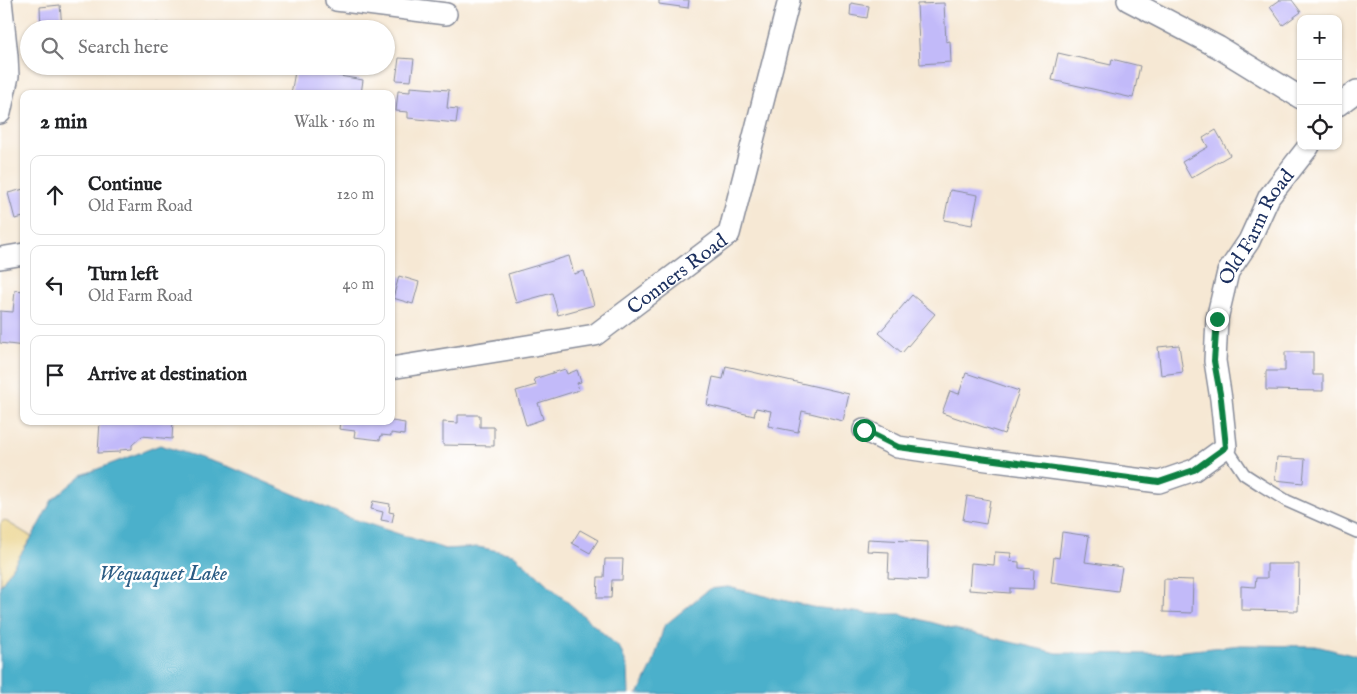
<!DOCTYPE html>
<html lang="en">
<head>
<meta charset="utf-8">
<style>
  :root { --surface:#fff; --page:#f2f2f2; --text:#202124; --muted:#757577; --line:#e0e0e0 }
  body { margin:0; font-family:"IM FELL English",serif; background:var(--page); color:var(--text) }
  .controls { position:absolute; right:15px; top:15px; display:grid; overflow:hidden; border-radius:10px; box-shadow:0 1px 4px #0004 }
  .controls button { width:45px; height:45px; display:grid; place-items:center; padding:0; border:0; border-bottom:1px solid var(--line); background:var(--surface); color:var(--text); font:25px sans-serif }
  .stop { position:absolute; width:15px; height:15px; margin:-11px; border:4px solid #0b8043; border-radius:50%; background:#fff }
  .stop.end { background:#0b8043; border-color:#fff; box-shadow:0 1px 5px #0008 }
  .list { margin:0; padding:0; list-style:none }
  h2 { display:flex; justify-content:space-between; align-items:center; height:65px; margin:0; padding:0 20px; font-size:21px }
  h2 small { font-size:16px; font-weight:400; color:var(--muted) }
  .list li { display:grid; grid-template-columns:32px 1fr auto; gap:15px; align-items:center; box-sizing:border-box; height:80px; margin:0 10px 10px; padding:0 10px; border:1px solid var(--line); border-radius:10px }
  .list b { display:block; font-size:19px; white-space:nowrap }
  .list p { margin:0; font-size:16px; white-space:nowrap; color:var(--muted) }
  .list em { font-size:16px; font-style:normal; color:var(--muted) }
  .icon { flex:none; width:28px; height:28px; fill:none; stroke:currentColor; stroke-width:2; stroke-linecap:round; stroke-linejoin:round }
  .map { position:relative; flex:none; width:1357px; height:694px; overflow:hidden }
  .search { position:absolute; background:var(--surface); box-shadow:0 1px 4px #0004; left:20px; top:20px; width:375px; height:55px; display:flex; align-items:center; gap:12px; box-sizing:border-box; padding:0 18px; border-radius:28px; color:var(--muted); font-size:19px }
  .panel { position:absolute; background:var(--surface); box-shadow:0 1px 4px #0004; left:20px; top:90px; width:375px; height:335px; border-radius:10px }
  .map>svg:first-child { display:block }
</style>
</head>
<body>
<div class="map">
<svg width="1357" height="694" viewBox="0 0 1357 694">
  <rect width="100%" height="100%" fill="#fff"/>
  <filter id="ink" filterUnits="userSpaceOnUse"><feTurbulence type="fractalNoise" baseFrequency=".02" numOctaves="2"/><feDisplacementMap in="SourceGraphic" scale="10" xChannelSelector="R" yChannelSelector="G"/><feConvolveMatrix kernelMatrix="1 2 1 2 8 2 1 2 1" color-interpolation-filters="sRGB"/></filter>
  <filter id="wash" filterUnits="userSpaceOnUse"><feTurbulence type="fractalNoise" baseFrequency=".0096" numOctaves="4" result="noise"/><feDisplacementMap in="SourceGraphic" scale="20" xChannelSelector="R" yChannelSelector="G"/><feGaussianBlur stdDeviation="1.12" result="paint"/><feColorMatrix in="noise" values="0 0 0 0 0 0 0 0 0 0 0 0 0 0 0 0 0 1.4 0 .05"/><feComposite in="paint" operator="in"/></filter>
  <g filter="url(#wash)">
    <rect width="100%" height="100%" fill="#f6e8d4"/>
    <!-- sand -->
    <path fill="#eeda9e" stroke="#84847e" d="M4 520 32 537 0 586V524Z"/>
    <!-- water -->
    <path fill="#4cb0cb" stroke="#347094" d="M160 445 230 467 350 518 445 549 478 547 513 554 620 648 628 668 629 694H0V586L32 537 52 500 82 475Z
      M728 587 812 607 872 614H901L959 630 1057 653 1156 654 1241 645 1316 646 1352 655 1357 657V694H636L639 693 653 664 664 626 709 589Z"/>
    <g id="blocks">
      <!-- building -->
      <path fill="#c2baf9" d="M659 0H689L688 8 659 4Z
        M1280 0H1292L1301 12 1283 25 1270 7Z
        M851 3 869 6 867 18 850 15Z
        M944 3 946 42 950 41 951 62 920 64 917 4Z
        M60 5 62 27H67V29H41L40 7Z
        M156 23 175 25 174 29H155Z
        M1058 53 1111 65 1112 59 1140 66 1133 98 1052 80Z
        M399 58 414 59 411 81 396 80Z
        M296 66H335L334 75 363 80 361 94H291Z
        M410 87 449 90 447 108 458 109 456 123 408 118V112L396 111 398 91 410 92Z
        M1216 130 1230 155 1191 178 1182 162 1208 147 1203 138Z
        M24 189V217L15 219 8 193Z
        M950 190 978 195 972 225 944 220Z
        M569 256 574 274 584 271 594 305 558 315 552 293 516 303 508 274Z
        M399 276 419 282 413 304 393 298Z
        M15 290 24 291V346L0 343V311L13 312Z
        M912 295 935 314 902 353 879 333Z
        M1179 345 1183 372 1161 375 1158 347Z
        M1285 352H1313V375H1323V391L1266 390V371H1285Z
        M726 366 849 394 843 421 802 411 798 432 768 426 771 411 756 408 754 416 707 405 713 377 723 379Z
        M565 369 567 374 577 370 581 382 577 383 579 390 538 403 543 419 526 425 516 391 536 385 534 379Z
        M966 373 1019 391 1004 434 942 413 950 391 959 394Z
        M458 415H480V427H494V446L443 445V422L458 423Z
        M100 421H173L172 439 142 436 132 445V449L120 450V452L98 453Z
        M340 421H392L405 423 404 435 391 433V436L381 435 380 440 354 437 355 431 339 429Z
        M1277 457 1305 459 1303 483 1275 480Z
        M967 496 990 500 986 524 963 520Z
        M373 501 390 504 389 512 394 513 392 522 381 520 383 512 371 509Z
        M580 530 598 540 590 553 572 543Z
        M1062 532 1089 536 1085 562 1122 567 1118 591 1051 582 1054 557 1059 558Z
        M868 539 928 542 927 580 888 578 889 552 867 551Z
        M995 552 1011 553 1010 561 1019 562V568L1034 569 1033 589 1010 588V593L969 590 971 563 994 565Z
        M605 559H623L622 580H612L611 598H597L598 577H604Z
        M1267 564H1299L1298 611 1241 610V586L1255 587 1256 578H1267Z
        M1164 579 1193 580 1192 613 1163 612Z"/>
    </g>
  </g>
  <g filter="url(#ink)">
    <use href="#blocks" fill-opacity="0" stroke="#888c99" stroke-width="1"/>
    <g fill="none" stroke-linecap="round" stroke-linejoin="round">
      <!-- lane casing -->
      <g stroke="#888c99" stroke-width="14">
        <path id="lane" d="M1226 447 1244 474 1261 485 1287 501 1357 532"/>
      </g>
      <!-- street casing -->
      <g stroke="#888c99" stroke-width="24">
        <g id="street">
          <path d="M336 0 446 14"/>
          <path d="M1128 0 1218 47 1301 98"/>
          <path d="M1338 105 1357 91"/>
          <path d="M0 113 8 76 7 56 1 0"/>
          <path d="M0 258 24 254"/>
          <path id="s1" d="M391 368 595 335 729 234 789 0"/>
          <path id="s2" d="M864 430 898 447 987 460 1159 482 1194 470 1226 447 1221 399 1215 361 1217 319 1228 272 1249 241 1269 197 1309 146"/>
        </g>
      </g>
      <!-- lane -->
      <use href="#lane" stroke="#fff" stroke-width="11"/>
      <!-- street -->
      <use href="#street" stroke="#fff" stroke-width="21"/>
    </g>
  </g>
  <g fill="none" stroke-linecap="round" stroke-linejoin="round" filter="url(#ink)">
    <!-- route -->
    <path stroke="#0b8043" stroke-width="6" d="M864 430 898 447 1159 482 1194 470 1226 447 1221 399 1214 361 1217 319"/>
  </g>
  <g text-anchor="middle" stroke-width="5" stroke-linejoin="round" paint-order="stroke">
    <!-- street labels -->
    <g font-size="20" fill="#1b2f5e" stroke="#fff">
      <text dy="7" stroke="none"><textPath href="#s2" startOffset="608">Old Farm Road</textPath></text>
      <text dy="7" stroke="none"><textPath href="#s1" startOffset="309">Conners Road</textPath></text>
    </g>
    <!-- water labels -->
    <g font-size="21" font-style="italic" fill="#2c5c84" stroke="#fff">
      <text x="163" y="580">Wequaquet Lake</text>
    </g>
  </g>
</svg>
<div class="controls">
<button>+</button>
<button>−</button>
<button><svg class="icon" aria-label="locate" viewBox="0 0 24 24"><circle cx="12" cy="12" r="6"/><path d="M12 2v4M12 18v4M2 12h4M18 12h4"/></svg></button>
</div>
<div class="stop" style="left:864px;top:430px"></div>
<div class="stop end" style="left:1217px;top:319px"></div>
<div class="search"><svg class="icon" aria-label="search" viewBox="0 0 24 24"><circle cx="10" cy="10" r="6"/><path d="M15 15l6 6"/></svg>Search here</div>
<section class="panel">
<h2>2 min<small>Walk · 160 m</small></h2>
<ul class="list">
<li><svg class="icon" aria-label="ahead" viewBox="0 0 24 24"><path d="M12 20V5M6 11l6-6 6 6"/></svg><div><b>Continue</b><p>Old Farm Road</p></div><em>120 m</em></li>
<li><svg class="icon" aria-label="left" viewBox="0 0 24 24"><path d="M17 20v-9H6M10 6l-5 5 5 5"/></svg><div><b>Turn left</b><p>Old Farm Road</p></div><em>40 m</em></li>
<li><svg class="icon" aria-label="arrive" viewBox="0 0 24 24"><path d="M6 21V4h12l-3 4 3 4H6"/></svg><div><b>Arrive at destination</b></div></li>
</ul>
</section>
</div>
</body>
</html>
